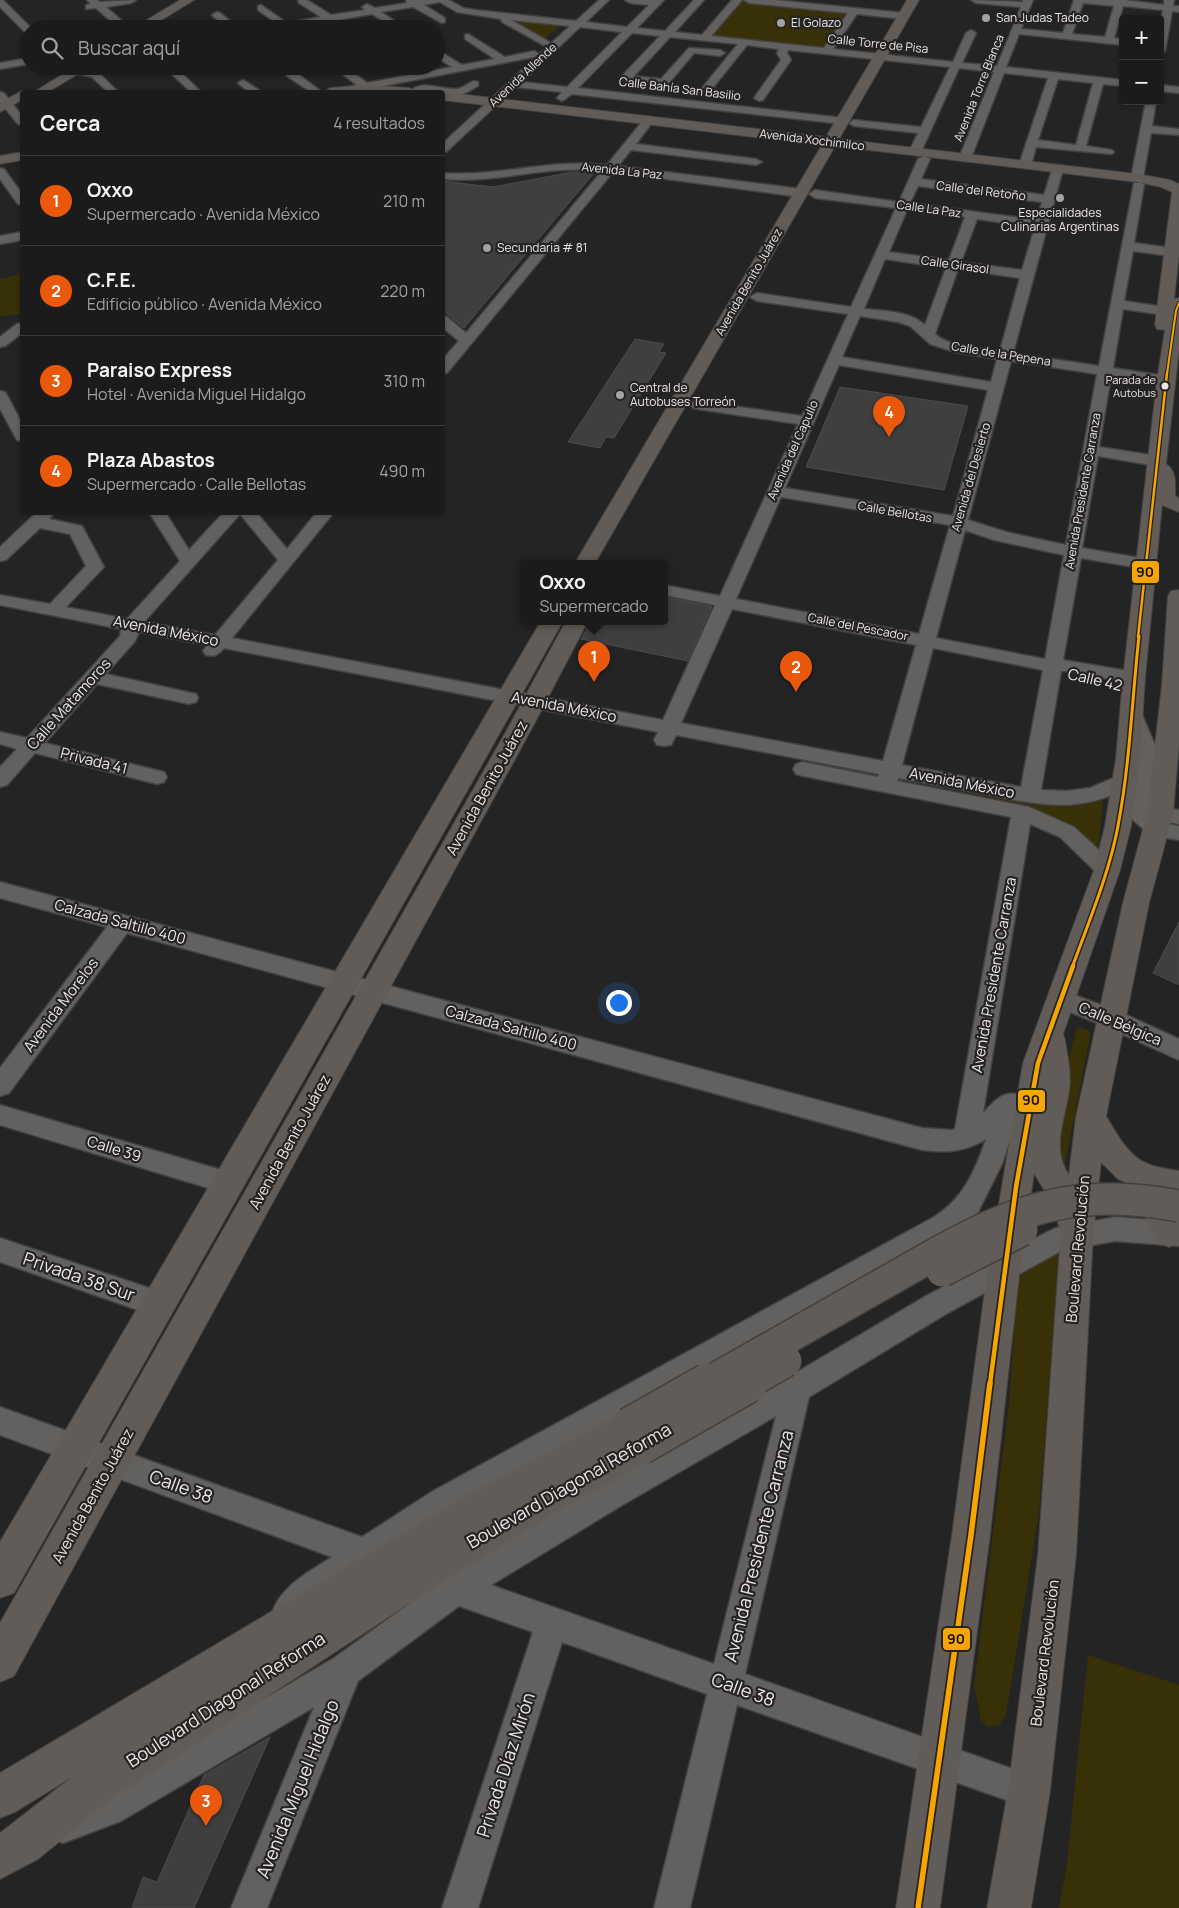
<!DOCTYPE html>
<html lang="es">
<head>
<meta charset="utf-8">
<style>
  :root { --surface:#1c1b1b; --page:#252424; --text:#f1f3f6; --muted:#a0a1a3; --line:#3a393a; --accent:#ea580c }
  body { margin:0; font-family:Manrope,sans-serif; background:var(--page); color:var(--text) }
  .controls { position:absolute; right:15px; top:15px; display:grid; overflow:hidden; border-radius:5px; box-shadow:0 1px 4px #0004 }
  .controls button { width:45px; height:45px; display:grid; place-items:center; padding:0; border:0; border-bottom:1px solid var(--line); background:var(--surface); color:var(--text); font:25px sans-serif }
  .you { position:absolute; left:618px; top:1002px; width:18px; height:18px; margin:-12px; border:4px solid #fff; border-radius:50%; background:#1a73e8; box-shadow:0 0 0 8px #1a73e833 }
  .badge { display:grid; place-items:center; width:32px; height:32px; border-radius:50%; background:var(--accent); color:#fff; font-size:16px; font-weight:700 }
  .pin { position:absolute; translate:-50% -41px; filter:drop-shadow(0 1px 2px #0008) }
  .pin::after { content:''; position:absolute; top:26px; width:18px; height:15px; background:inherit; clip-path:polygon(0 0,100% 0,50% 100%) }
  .popup { position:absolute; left:520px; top:560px; width:148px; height:65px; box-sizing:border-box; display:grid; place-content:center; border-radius:5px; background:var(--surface); filter:drop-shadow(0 1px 4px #0005); font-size:16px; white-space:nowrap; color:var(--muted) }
  .popup b { font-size:19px; color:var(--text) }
  .popup::after { content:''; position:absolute; left:50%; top:100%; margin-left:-10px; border:10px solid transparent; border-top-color:var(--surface) }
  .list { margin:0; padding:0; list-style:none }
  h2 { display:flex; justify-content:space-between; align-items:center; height:65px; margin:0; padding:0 20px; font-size:21px }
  h2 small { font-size:16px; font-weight:400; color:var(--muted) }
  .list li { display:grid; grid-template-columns:32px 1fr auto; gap:15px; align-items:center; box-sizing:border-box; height:90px; padding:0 20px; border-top:1px solid var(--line) }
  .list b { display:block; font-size:19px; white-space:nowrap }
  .list p { margin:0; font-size:16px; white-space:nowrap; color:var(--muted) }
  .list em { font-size:16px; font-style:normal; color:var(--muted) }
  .icon { flex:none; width:28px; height:28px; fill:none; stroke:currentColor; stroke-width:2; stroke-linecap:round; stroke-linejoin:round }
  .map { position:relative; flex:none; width:1179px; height:1908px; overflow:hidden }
  .search { position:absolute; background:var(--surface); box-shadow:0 1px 4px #0004; left:20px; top:20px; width:425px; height:55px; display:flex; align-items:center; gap:12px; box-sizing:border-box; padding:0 18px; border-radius:28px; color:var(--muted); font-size:19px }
  .panel { position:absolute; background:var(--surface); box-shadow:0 1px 4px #0004; left:20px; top:90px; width:425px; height:425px; border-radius:5px }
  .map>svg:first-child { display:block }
</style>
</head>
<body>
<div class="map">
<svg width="1179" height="1908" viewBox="0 0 1179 1908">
  <rect width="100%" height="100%" fill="#252424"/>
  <!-- green -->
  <path fill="#383007" d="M739 0H742L851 11 824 50 707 37Z
    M514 20 561 25 544 39Z
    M22 274V314L0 316V279Z
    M960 792 1029 804 1058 805 1103 801 1098 850 1029 808Z
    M1079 1027 1089 1031 1090 1037 1064 1169 1051 1132 1076 1030Z
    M1060 1245 1039 1513 1006 1715 999 1725 988 1727 981 1720 974 1686 1009 1404 1018 1274Z
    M1088 1655 1179 1685V1908H1059L1067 1864Z"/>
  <!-- building -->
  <path fill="#403f3f" stroke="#4c4b4b" d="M572 172 594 173 464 328 442 310V181L493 187Z
    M635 339 664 344 659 352 666 353 614 438 606 437 600 448 568 442Z
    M840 387 968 406 944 490 806 467Z
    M664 597 712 606 688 661 581 639 591 621H664Z
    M1179 922V985L1153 973Z
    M270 1737 194 1908H132L143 1877 157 1882 204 1775Z"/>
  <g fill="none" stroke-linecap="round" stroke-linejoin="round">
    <!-- minor casing -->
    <g stroke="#424140" stroke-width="3">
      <path id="minor" d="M0 0H3L32 29H29V34L26 33 0 7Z
        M87 0H97L100 2 136 0 131 3 106 7 131 29H120L96 8 86 9V5L91 4Z
        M298 0H307L331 15 365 10 362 7 367 4 375 8 407 3 406 0H449L463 8 475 10 576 21 599 0H609L586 22 627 27 649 5 630 3 625 0H664L637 28 665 31 694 0H704L675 32 702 35 732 0H742L711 36 824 48 848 13 749 3 744 0H775L904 13 909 16 904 19 857 14 833 49 953 62 966 33 971 30 976 33 962 63 997 66 1021 7 976 3 971 0 1023 2V0H1033L1021 29 1063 33 1074 0H1125L1164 5V0H1174L1173 6H1179V12L1172 11 1165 51 1160 54V23L1163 10 1123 6 1114 38 1123 39V45L1019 34 1006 67 1123 80V86L1103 84 1086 146 1112 150 1114 152 1112 154 1036 147 1031 165 1025 168 1019 165 1048 78 1004 73 971 158 965 161 959 158 994 72 959 68 921 152 915 155 909 152 918 133 854 126 849 123 854 120 921 127 950 67 788 50 787 53 791 60 763 100 759 101 754 98 781 60 777 53 779 49 747 45 707 95 703 96 698 93 738 44 670 37 634 76 661 79 689 48 720 50 725 53 720 56 694 53 668 84 626 81 621 78 622 76 660 36 632 33 578 88 843 118 848 121 843 124 572 94 562 101 557 98 562 92 516 87 446 152 442 153V144L570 26 511 20 548 41 550 43 545 46 502 22 501 19 457 12 440 2 424 5 445 18V22L442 23 413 7 381 12 399 24 401 26 396 29 372 14 338 20 340 22 335 25 328 21 294 27 295 29H262L278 24 258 10V6L261 5 287 23 321 17 299 3ZM1083 3 1114 6 1105 37 1072 34ZM580 27 622 32 567 87 522 82ZM1058 79 1093 83 1076 145 1038 140Z
        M217 12 220 13 240 29H229L214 17 212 15Z
        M184 25 190 29H180L181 26Z
        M468 34 505 57 534 51 539 54 534 57 352 92H345L344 90 345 88 357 85 332 66H344L367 83 452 67 436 57V49L462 65 495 59 465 39V35Z
        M29 58V64L0 69V63Z
        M68 66 99 73 118 92H108L92 77 63 71V67Z
        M163 66H174L201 92H191Z
        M291 71 295 72 322 92H311L287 76V72Z
        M243 80 259 90 260 92H249L238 83Z
        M474 81 478 82V86L460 96 442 92H409C422 79 440 90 456 89 462 89 468 83 474 81Z
        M1160 85 1179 87V93L1160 91Z
        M0 92 4 93 22 116V125L18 124 0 102Z
        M1146 101H1156L1152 126 1179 129V135L1151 133 1143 178 1137 181 1131 178Z
        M649 117 654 120 636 144 756 159 762 162 756 165 631 150 618 166 801 189 807 193 801 197 613 172 447 373 442 374V360L459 341 442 327V316L447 317 466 333 602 171C549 164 498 184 442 179V173C498 177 552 158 607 165L645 118Z
        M924 156 930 159 921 179 1044 195 1053 167H1061L1063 169 1013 353 1099 366 1134 183H1142L1144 185 1134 243 1179 249V257L1133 251 1124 301 1164 307 1171 311 1164 315 1123 309 1113 368 1166 376 1171 377 1173 380 1171 383 1166 384 1111 376 1099 447 1157 456 1162 458 1165 461 1162 464 1157 466 1098 456 1082 548 1146 559 1152 560 1154 564 1152 568 1146 569 1081 558 1063 660 1134 672 1141 674 1143 678 1141 682 1134 684 1068 671H1061L1041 790 1067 791 1090 788 1125 773 1133 776 1135 745 1122 712 1125 708 1132 706 1139 708 1155 745 1150 813 1153 809 1160 807 1179 810V824L1160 821 1163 823 1179 826V840L1150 835 1133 820 1130 815 1132 785C1082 815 1038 805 984 794 956 789 927 783 898 778L897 781 1029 807 1074 827 1115 865 1118 870 1115 875 1107 878 1099 875 1060 837 1030 824 983 1113C994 1102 1003 1089 1020 1095L1023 1102 1002 1164 978 1212 964 1226 923 1252 455 1513 323 1599 300 1621 289 1626 278 1621 273 1610C283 1585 310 1571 332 1557L0 1435V1407L362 1537 433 1491 934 1217C964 1198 975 1171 986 1139 965 1152 947 1153 922 1150L127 933 9 1093 0 1096V1068L107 927 0 898V882L922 1128 951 1130 955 1129 1011 817 803 776 796 774 793 769 796 764 803 762 878 777 879 774 676 735 671 745 664 746 657 745 654 740 658 732 224 648C218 655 215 657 206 655L203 651 207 645 139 632 135 641 106 674 196 694 198 698 196 702 189 704 97 684 45 743 164 772 167 777 164 782 157 784 35 753 7 785 0 787V767L17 749 0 744V732L27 738 120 636 121 629 0 605V595L50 604 86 566 70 534 40 528 6 560 0 561V547L37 512H55L49 519 82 526 104 567 66 607 127 619 180 561 149 512H165L189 550 224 512H256L287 549 317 512H334L232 638 663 720 715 605 664 595V585L720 596 798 424 698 409 693 408 691 405 693 402 698 401 802 416 848 314 757 301 750 297 757 293 851 307 896 208 815 198 809 194 815 190 899 202 918 159ZM918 186 1042 202 1037 220 910 203ZM907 210 965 217 949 260 889 252ZM977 219 1035 227 1022 270 961 262ZM885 259 946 268 925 325C910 311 883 311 864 309ZM958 269 1020 278 1000 351C980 348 951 348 935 334ZM860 316 898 322 910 326 930 344 955 352 997 359 991 382 842 357ZM1011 361 1097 374 1066 545 1006 532 968 520ZM839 365 988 390 953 516 785 488ZM781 497 950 525 919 634 736 599ZM240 514 278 560 215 635 144 622ZM965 530 994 540 1064 555 1045 659 936 638ZM732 609 916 645 883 761 681 723ZM933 648 1043 670 1021 787 902 765Z
        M0 168 4 169 22 194V204H18L0 179Z
        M22 232V240L0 244V236Z
        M22 323V333L5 346 0 347V337L17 324Z
        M0 391 5 392 7 395 22 424V441L17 440 0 409Z
        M1061 990 1120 1012 1179 1039V1060L1104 1026 1053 1005 1049 999 1053 993Z
        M0 1105 228 1172 237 1175 241 1183 237 1191 228 1194 0 1125Z
        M1115 1217 1179 1222V1246L1115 1241 1061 1251 946 1314 809 1397 745 1674 1041 1779 1046 1791 1041 1803 1029 1808 737 1705 690 1908H654L707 1694 562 1642 478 1908H442L533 1632 459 1606 358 1681 267 1908H231L314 1707 121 1821 63 1843 51 1838 46 1826 51 1814 99 1795 334 1658 445 1578 602 1482 787 1378 926 1296 1047 1232 1056 1228ZM776 1416 714 1664 491 1585 624 1504Z
        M0 1238 158 1291 168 1295 172 1304 168 1313 158 1317 0 1262Z"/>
    </g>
    <!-- major casing -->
    <g stroke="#424140" stroke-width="2">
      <path id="major" d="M180 0H194L147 29H132Z
        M907 0H919L839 139 1137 174 1170 180 1179 184V255L1174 299 1179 298V349L1166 464C1177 471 1175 484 1175 495L1179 499V512L1162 505 1145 678 1140 758 1131 826 1120 870 1063 1034 1065 1040C1067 1053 1070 1066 1070 1079 1070 1111 1048 1144 1069 1175L1076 1117 1123 903 1147 814 1162 685 1168 596 1171 591 1179 590V744L1173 814 1149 903 1106 1116C1117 1134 1128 1156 1148 1164 1157 1168 1169 1169 1179 1171V1199L1176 1202 1179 1219V1243L1169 1247 1158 1242C1148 1227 1139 1209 1148 1192L1118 1179 1101 1162 1093 1236 1076 1555 1050 1791 1031 1908H987L1008 1791 1038 1555 1061 1232 1049 1198 1034 1173 1020 1268 990 1535 940 1908H896L952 1535 988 1268 1023 1063 1094 870 1105 826 1116 758 1123 678 1157 380 1165 330 1157 329 1155 325 1172 192 1161 187 1137 182 835 146 595 563H575L822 145 442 100V92H441H442L826 137Z
        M76 66H91L48 92H34Z
        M367 85 410 88 416 92H324L330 88Z
        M22 91 27 92H22V100L0 112V103Z
        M22 152V160L0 164V156Z
        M541 621H563L14 1593 0 1598V1542Z
        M566 621H588L532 728 14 1676 0 1682V1623L508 728Z
        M630 1409 643 1414 648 1427 647 1430 653 1432 658 1445 653 1458 551 1515 439 1584 114 1797 38 1859 0 1879V1833L72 1777 15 1812 0 1818V1773L464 1497Z"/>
    </g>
    <!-- minor -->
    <use href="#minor" fill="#626160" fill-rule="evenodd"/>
    <!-- major -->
    <use href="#major" fill="#615c57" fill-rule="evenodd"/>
    <!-- major-bridge-far1 casing -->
    <g stroke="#424140" stroke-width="34" stroke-linecap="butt">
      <path id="major-bridge-far1" d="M942 1271 1022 1230
        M706 1384C763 1352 820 1319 877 1287 985 1226 1050 1181 1179 1206
        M746 1384 786 1361"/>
    </g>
    <!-- major-bridge casing -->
    <g stroke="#424140" stroke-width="42" stroke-linecap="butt">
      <path id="major-bridge" d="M630 1427 708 1383
        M640 1445 748 1383"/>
    </g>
    <!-- major-bridge-far1 -->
    <use href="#major-bridge-far1" stroke="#615c57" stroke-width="31"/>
    <!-- major-bridge -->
    <use href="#major-bridge" stroke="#615c57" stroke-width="39"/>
    <!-- bus-1-far4 casing -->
    <g stroke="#262323" stroke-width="4">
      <path id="bus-1-far4" d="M1167 374 1176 311 1179 303"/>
    </g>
    <!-- bus-1-far3 casing -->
    <g stroke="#262323" stroke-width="5">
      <path id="bus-1-far3" d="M1138 637 1167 373"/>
    </g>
    <!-- bus-1-far2 casing -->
    <g stroke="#262323" stroke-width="6">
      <path id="bus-1-far2" d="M1072 968C1089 921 1109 874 1118 826 1130 763 1132 699 1139 636"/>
    </g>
    <!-- bus-1-far1 casing -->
    <g stroke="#262323" stroke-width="8">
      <path id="bus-1-far1" d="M990 1384 1016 1187 1038 1063 1073 966"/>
    </g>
    <!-- bus-1 casing -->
    <g stroke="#262323" stroke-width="9">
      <path id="bus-1" d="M918 1908 971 1535 990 1383"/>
    </g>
    <!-- bus-1-far4 -->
    <use href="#bus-1-far4" stroke="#f7a600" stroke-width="2"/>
    <!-- bus-1-far3 -->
    <use href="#bus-1-far3" stroke="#f7a600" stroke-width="2.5"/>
    <!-- bus-1-far2 -->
    <use href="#bus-1-far2" stroke="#f7a600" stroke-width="3"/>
    <!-- bus-1-far1 -->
    <use href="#bus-1-far1" stroke="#f7a600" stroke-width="4.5"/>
    <!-- bus-1 -->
    <use href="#bus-1" stroke="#f7a600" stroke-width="5.5"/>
  </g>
  <!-- markers -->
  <g fill="#a4a3a2" stroke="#262323" stroke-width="2">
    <circle cx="986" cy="18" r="5"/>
    <circle cx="781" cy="23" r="5"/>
    <circle cx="1060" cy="198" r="5"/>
    <circle cx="487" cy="248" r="5"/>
    <circle cx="620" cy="395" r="5"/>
  </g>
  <circle fill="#e9e7e6" stroke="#262323" stroke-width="2" cx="1165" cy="386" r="4.5"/>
  <g text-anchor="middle" stroke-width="4.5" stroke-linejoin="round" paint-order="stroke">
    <!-- far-bus labels -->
    <g font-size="11" fill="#e9e7e6" stroke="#262323" text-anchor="end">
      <text x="1156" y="384">Parada de<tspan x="1156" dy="13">Autobus</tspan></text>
    </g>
    <!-- far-poi labels -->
    <g font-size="12" fill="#e9e7e6" stroke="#262323" text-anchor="start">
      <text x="996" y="22">San Judas Tadeo</text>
      <text x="791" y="27">El Golazo</text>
      <text x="1060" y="217" text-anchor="middle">Especialidades<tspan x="1060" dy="14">Culinarias Argentinas</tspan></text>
      <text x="497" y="252">Secundaria # 81</text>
      <text x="630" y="392">Central de<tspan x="630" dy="14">Autobuses Torreón</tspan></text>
    </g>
    <!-- far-street labels -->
    <g font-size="12" fill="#e9e7e6" stroke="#262323">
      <text transform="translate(878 44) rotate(6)" y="4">Calle Torre de Pisa</text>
      <text transform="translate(523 75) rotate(-43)" y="4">Avenida Allende</text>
      <text transform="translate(979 88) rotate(-68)" y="4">Avenida Torre Blanca</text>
      <text transform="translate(680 89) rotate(7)" y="4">Calle Bahía San Basilio</text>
      <text transform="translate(812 140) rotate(7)" y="4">Avenida Xochimilco</text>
      <text transform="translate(622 171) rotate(6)" y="4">Avenida La Paz</text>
      <text transform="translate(981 191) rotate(7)" y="4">Calle del Retoño</text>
      <text transform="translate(929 209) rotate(8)" y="4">Calle La Paz</text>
      <text transform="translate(955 265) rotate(8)" y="4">Calle Girasol</text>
      <text transform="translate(749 282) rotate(-60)" y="4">Avenida Benito Juárez</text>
      <text transform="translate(1001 354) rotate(9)" y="4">Calle de la Pepena</text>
      <text transform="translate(793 450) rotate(-66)" y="4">Avenida del Capullo</text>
      <text transform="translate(971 477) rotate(-74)" y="4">Avenida del Desierto</text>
      <text transform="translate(1083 491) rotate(-80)" y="4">Avenida Presidente Carranza</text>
      <text transform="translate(895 512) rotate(10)" y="4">Calle Bellotas</text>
      <text transform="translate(858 627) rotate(11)" y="4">Calle del Pescador</text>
    </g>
    <!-- street labels -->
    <g font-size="15" fill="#e9e7e6" stroke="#262323">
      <text transform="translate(166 631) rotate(11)" y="5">Avenida México</text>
      <text transform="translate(1095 680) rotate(13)" y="5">Calle 42</text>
      <text transform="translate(69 704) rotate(-48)" y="5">Calle Matamoros</text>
      <text transform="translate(564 707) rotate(11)" y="5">Avenida México</text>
      <text transform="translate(94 761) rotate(14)" y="5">Privada 41</text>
      <text transform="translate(962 783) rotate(11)" y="5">Avenida México</text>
      <text transform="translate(487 788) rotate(-61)" y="5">Avenida Benito Juárez</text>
      <text transform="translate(120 922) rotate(15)" y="5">Calzada Saltillo 400</text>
      <text transform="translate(994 975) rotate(-80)" y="5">Avenida Presidente Carranza</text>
      <text transform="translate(61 1005) rotate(-53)" y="5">Avenida Morelos</text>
      <text transform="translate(1120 1024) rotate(23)" y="5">Calle Bélgica</text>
      <text transform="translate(511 1028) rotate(15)" y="5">Calzada Saltillo 400</text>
      <text transform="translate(290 1142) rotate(-61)" y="5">Avenida Benito Juárez</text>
      <text transform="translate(114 1149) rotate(17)" y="5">Calle 39</text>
      <text transform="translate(1078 1249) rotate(-85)" y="5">Boulevard Revolución</text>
      <text transform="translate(93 1496) rotate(-61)" y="5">Avenida Benito Juárez</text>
      <text transform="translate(1045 1653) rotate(-83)" y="5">Boulevard Revolución</text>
    </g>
    <!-- near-street labels -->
    <g font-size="18" fill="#e9e7e6" stroke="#262323">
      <text transform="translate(79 1277) rotate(19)" y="6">Privada 38 Sur</text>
      <text transform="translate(569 1486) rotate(-30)" y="6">Boulevard Diagonal Reforma</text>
      <text transform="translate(181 1487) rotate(20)" y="6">Calle 38</text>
      <text transform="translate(759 1546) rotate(-76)" y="6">Avenida Presidente Carranza</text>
      <text transform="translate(743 1690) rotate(20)" y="6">Calle 38</text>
      <text transform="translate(226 1700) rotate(-33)" y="6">Boulevard Diagonal Reforma</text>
      <text transform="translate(506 1765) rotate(-72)" y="6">Privada Díaz Mirón</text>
      <text transform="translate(298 1789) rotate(-68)" y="6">Avenida Miguel Hidalgo</text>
    </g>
  </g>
  <g stroke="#262323" stroke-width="2">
    <rect x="1131" y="560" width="29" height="24" rx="5" fill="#f7a600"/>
    <rect x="1017" y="1089" width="29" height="24" rx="5" fill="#f7a600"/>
    <rect x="942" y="1627" width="29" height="24" rx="5" fill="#f7a600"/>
  </g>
  <g font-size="14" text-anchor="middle" font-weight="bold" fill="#111">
    <text x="1145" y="577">90</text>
    <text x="1031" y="1105">90</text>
    <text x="956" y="1644">90</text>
  </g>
</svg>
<div class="controls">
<button>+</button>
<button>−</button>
</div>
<div class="you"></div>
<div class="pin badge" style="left:594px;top:682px">1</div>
<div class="popup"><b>Oxxo</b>Supermercado</div>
<div class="pin badge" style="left:796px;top:692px">2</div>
<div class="pin badge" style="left:206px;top:1826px">3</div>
<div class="pin badge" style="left:889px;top:437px">4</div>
<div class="search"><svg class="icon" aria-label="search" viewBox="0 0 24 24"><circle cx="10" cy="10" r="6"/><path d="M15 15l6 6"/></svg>Buscar aquí</div>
<section class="panel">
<h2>Cerca<small>4 resultados</small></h2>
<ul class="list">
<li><span class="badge">1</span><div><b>Oxxo</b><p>Supermercado · Avenida México</p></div><em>210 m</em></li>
<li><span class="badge">2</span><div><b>C.F.E.</b><p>Edificio público · Avenida México</p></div><em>220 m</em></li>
<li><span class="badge">3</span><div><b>Paraiso Express</b><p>Hotel · Avenida Miguel Hidalgo</p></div><em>310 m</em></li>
<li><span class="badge">4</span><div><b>Plaza Abastos</b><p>Supermercado · Calle Bellotas</p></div><em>490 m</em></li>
</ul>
</section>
</div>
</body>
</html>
